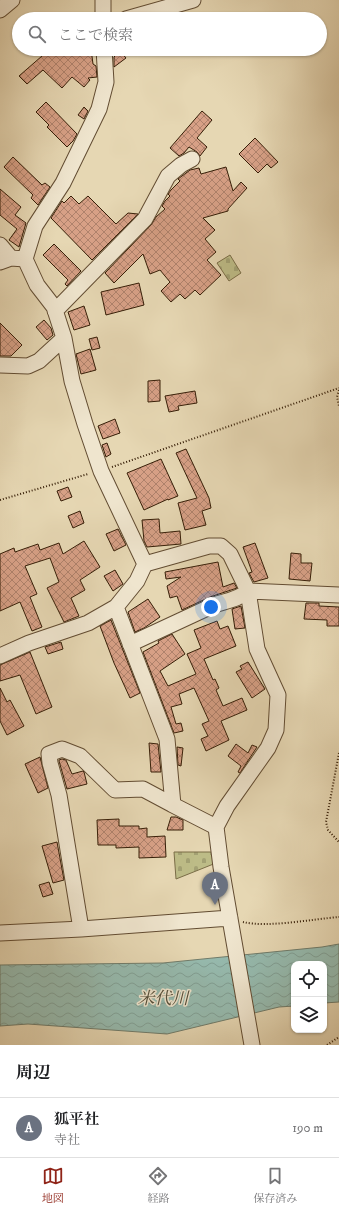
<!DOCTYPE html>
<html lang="ja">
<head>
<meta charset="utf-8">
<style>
  :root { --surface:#fff; --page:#f6f6f6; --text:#202124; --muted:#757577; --line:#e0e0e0; --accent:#8f2418 }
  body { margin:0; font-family:"IM FELL DW Pica","Noto Serif JP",serif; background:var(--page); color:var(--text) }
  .controls { position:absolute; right:12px; bottom:12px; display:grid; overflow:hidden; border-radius:8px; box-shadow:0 1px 3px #0004 }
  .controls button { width:36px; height:36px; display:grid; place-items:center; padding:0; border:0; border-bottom:1px solid var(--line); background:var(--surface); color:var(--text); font:20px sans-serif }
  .you { position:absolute; left:211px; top:607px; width:14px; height:14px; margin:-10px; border:3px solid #fff; border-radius:50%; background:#1a73e8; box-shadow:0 0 0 6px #1a73e833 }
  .badge { display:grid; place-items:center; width:26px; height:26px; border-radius:50%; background:var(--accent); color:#fff; font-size:13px; font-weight:700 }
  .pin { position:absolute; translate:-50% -33px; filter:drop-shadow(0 1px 2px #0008) }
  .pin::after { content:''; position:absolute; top:21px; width:14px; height:12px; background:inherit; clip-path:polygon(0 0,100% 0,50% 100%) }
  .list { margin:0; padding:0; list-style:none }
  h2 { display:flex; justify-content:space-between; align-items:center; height:52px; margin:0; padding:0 16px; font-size:17px }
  h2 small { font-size:13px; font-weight:400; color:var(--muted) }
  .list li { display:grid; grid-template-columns:26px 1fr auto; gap:12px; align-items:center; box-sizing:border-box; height:60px; padding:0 16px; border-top:1px solid var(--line) }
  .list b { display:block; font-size:15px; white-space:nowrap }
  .list p { margin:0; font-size:13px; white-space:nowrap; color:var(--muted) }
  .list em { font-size:13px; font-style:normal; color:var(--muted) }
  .icon { flex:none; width:22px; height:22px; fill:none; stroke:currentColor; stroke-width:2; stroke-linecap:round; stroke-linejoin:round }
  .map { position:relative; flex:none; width:339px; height:1045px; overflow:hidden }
  .search { position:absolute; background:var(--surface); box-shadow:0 1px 3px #0004; left:12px; right:12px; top:12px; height:44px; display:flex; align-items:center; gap:10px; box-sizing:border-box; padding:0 14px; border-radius:22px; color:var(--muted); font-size:15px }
  .sheet { height:112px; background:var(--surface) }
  nav { display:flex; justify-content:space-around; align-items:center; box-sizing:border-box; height:56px; border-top:1px solid var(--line); background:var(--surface); font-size:11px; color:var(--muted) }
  nav a { display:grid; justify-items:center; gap:2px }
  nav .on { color:var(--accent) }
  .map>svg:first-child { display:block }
</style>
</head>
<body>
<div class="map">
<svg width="339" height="1045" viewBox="0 0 339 1045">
  <defs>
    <pattern id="cemetery-stones" width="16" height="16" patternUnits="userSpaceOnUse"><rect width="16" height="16" fill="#bdbc87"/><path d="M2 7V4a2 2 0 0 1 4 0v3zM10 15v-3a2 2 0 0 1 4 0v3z" fill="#a3a173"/></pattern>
    <pattern id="water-waves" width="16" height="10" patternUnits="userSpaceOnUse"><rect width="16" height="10" fill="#96baae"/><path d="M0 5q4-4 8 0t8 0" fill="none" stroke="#829f94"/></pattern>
    <pattern id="building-cross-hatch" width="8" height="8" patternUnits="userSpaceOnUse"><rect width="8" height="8" fill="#d7a086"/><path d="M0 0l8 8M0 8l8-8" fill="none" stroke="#af826c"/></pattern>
  </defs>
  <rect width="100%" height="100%" fill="#e6d7b3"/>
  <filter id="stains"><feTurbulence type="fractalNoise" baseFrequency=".005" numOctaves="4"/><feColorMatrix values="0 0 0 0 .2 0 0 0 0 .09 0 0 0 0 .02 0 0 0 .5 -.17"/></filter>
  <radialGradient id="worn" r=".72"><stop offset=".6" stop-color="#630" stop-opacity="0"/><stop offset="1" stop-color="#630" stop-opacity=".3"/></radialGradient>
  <!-- cemetery -->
  <path fill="url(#cemetery-stones)" stroke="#7a6d47" d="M230 255 241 273 229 281 217 263Z
    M174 852H214L216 863 176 879Z"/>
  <!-- water -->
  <path fill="url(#water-waves)" stroke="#707c6b" d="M339 944V1002L324 1003V964H294V1006L279 1007 167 1034 28 1024 0 1026V965L163 963 322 947Z"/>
  <!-- building -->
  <path fill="url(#building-cross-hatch)" stroke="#361e07" d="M50 49H91L93 64 96 66 97 77 88 78 90 80 84 87 72 77 62 88 43 70 27 84 19 76Z
    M120 51 126 58 114 67V57Z
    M46 102 77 134 73 141 67 147 47 127 49 125 36 112Z
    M84 107 88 111 84 119 78 115Z
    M202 111 212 120 197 138 207 147 200 156 197 152 189 147 184 153 179 156 170 148Z
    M255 138 278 162 271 168 267 164 258 173 239 154Z
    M13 157 42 185 45 183 50 187 38 205 31 198 33 195 4 167Z
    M226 167 233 191 241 182 247 188 228 209V211L203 218 215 230 205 239 216 252 207 260 221 275 200 295 195 290 185 299 180 294 171 302 161 291 170 282 160 270 150 274 143 254 114 283 105 273 151 225 156 217 165 209 162 206 165 201 170 196 168 194 171 190 180 181 178 179 190 170 199 168 201 174Z
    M0 189 21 207 15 215 26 223 19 247 9 240 17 229 0 215Z
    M71 196 79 204 88 196 116 224 128 213 138 214 92 260 51 218 62 201 64 203Z
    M54 244 81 271 67 286 65 284 68 280 43 255Z
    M139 283 144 305 106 315 101 292Z
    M84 306 90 325 74 330 68 312Z
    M44 320 51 328 53 335 47 340 36 327Z
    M0 323 22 345 11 356H0Z
    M97 337 100 348 92 350 89 339Z
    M90 349 96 370 81 374 76 354Z
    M160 380V401L148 402V381Z
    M195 391 197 403 178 406 179 410 169 412 165 396Z
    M115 419 120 433 103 439 98 426Z
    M107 443 111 454 106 457 102 445Z
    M186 449 209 498 211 508 202 511 206 525 185 530 178 503 197 498 176 453Z
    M161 459 178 496 168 500V499L144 510 127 473Z
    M68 487 72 497 61 501 57 491Z
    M80 511 84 523 73 528 68 516Z
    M159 519 160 533 180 531 181 544 147 547 144 541 142 520Z
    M118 529 126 545 114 551 106 534Z
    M84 541 100 567 80 580 85 590 71 598 79 616 64 622 47 588 59 582 50 558 25 566 37 594 30 597 42 627 32 631 20 602 0 611V554L14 548 15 552 38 544 40 550 59 543 63 554Z
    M255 543 268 578 254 582 249 573 252 572 243 547Z
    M291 553 301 554V563H312L310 581 289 579Z
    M218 562 223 587 234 583 237 588 210 597 182 610 177 596 170 598 167 586 181 577 166 579 165 572Z
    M115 570 123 584 113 591 104 576Z
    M148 599 160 617 144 628 135 632 128 612Z
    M306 603H319V606L339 607V626H327V620L304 619Z
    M241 606 245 628 235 629 232 609Z
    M111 620 140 693 130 698 114 663 100 626Z
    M217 621 220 629 228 626 236 646 204 659 213 680 215 679 219 688 216 690 223 706 242 698 247 710 221 721 229 740 206 751 201 739 208 736 202 724 209 721 194 688 179 694 182 704 171 707 176 724 181 723 183 731 174 733 143 652 159 643 158 641 172 634 185 654 160 671 168 686 196 674 187 654 201 648 194 630Z
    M61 642 63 649 48 654 45 647Z
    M30 652 52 707 36 714 20 675 0 681V665Z
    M248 662 265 689 252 698 236 672 242 669 240 666Z
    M0 688 7 702 10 700 24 726 7 735 0 721Z
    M149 743 158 744 161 772H151Z
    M236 744 248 753 252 745 257 747 240 773 238 772 241 766 228 756Z
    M177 747 183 748 181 766 178 765Z
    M40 757 48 788 38 793 25 764Z
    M62 759 66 760 72 774 83 771 84 772 87 784 67 789 59 761V760Z
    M171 817H176L183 820V830H167Z
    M119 819V826H139V829L147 828V837L165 836 166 857 139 858V847L116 848V845H98L97 820Z
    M57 842 64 880 53 883 42 846Z
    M49 882 53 894 43 897 39 885Z"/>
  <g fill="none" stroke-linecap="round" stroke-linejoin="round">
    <!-- minor casing -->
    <g stroke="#624c32" stroke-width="17">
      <path id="minor" d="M103 0V19
        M0 10 12 0
        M126 19 193 0
        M0 245 11 258
        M0 262 11 258 25 259
        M55 311 145 219 168 176 181 165 192 159
        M0 365 28 366 39 361 64 338
        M145 564 209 546H221L230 554 248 591 257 649 278 695 276 730 268 748 227 806 216 827 221 867 252 1045
        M116 607 167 739 173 805 216 827
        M130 644C158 631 186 618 214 605 226 601 239 599 248 591L339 595
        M0 656 29 643 88 623 116 607 137 581 145 564 101 471 85 424 72 381 64 338 54 307 37 285 25 259 35 226 63 183 99 109 106 82 104 49
        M81 929 59 795 50 763 49 754 62 749 80 756 115 790 143 789 173 805
        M0 933 81 929 230 918"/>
    </g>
    <!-- path -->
    <path stroke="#361e07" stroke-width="2" stroke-dasharray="1 2" stroke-linecap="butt" d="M339 390 337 397 339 406
      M112 467 339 388
      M0 500 88 474
      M339 753 326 822 328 830 339 842
      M243 922C267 928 313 919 339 917
      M327 1045 339 1037"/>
    <!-- minor -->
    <use href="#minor" stroke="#efe5ce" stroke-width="15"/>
  </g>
  <g text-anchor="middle" stroke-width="3" stroke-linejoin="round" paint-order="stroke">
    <!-- water labels -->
    <g font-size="17" font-style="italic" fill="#534d39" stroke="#efe5ce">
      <text x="163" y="1004">米代川</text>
    </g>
  </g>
  <rect width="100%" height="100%" filter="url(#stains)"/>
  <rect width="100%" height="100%" fill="url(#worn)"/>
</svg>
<div class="controls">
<button><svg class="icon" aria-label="locate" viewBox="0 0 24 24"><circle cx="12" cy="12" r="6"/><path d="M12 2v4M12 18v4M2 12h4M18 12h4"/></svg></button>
<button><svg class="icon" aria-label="layers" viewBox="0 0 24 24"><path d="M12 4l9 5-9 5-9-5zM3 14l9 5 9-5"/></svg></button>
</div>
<div class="you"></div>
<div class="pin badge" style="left:215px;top:905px;background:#6b7280">A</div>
<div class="search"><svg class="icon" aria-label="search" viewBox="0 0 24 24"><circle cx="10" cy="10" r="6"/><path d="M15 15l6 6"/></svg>ここで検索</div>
</div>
<section class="sheet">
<h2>周辺<small></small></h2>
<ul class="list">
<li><span class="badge" style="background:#6b7280">A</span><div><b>狐平社</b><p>寺社</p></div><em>190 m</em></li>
</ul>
</section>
<nav>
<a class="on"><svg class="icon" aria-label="map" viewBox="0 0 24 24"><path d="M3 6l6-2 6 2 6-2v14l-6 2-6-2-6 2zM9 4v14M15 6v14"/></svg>地図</a>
<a><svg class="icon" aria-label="directions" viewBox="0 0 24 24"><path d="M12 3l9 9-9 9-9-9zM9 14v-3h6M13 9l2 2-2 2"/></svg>経路</a>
<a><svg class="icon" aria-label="saved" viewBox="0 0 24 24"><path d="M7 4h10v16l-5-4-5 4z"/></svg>保存済み</a>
</nav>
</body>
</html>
